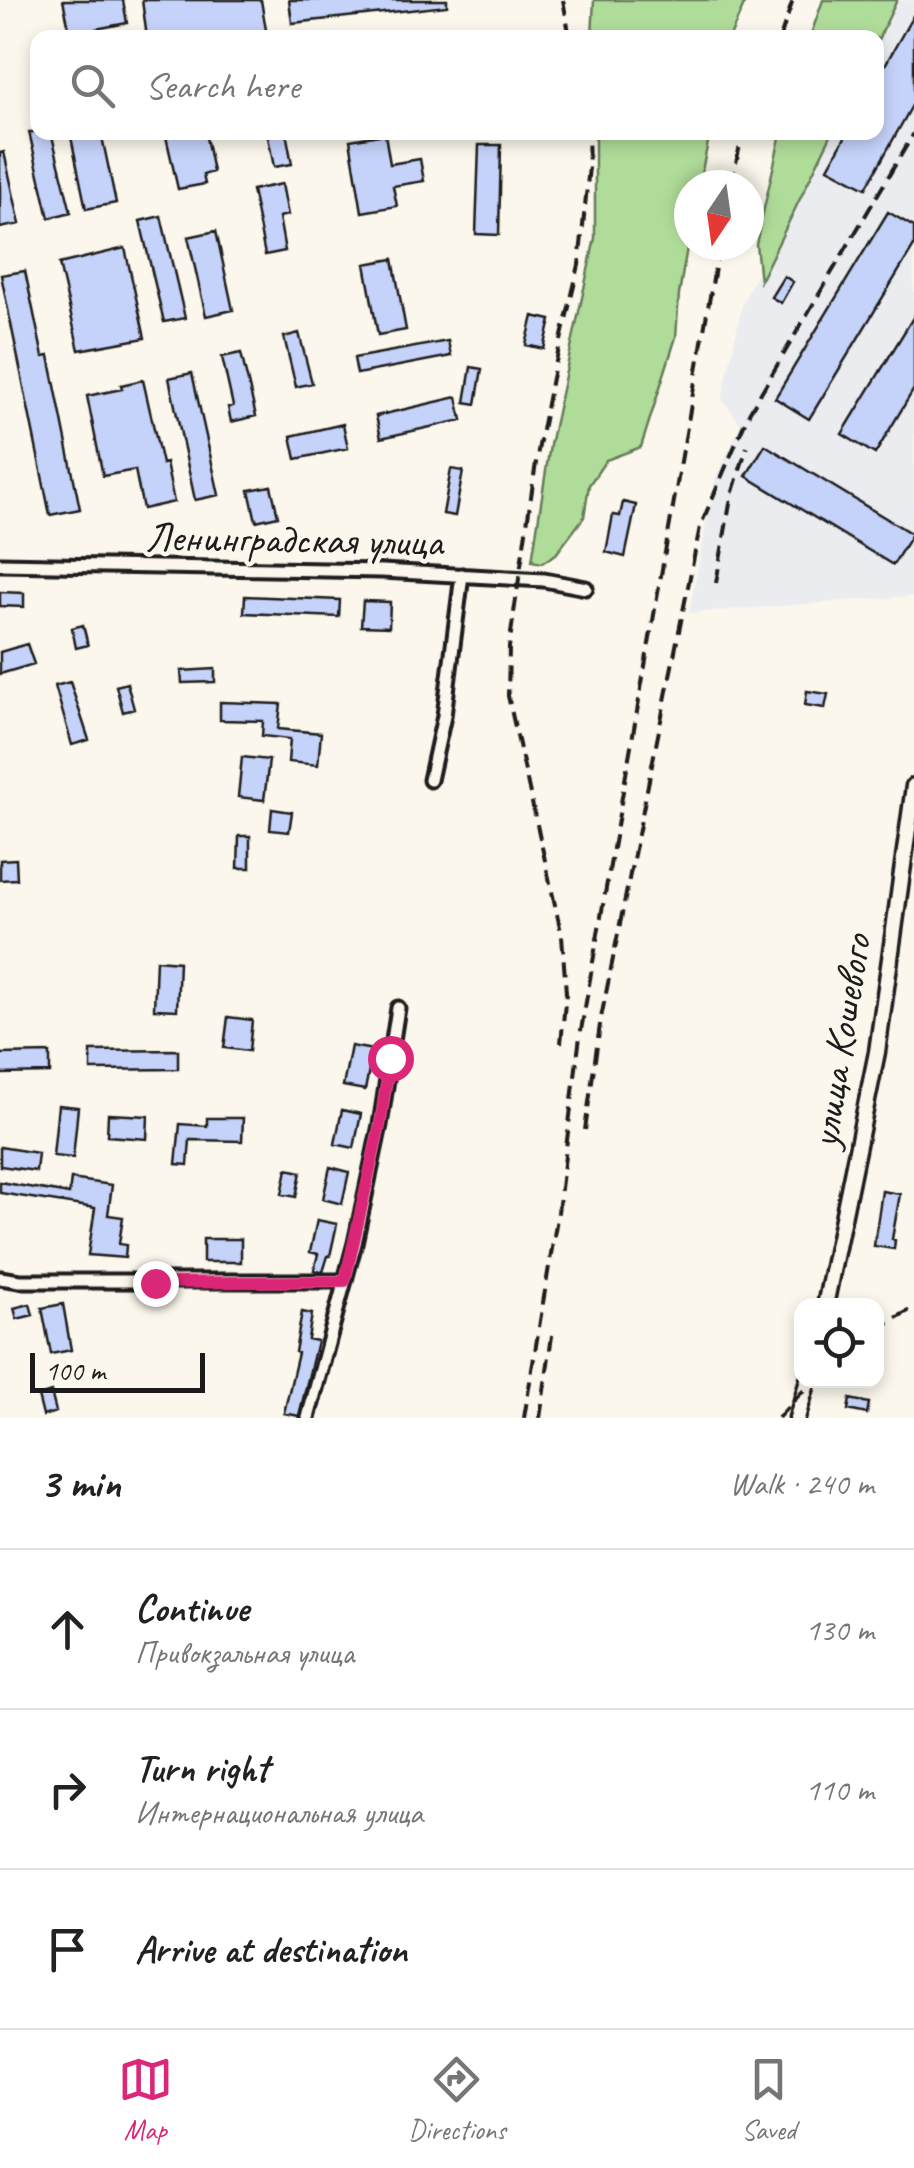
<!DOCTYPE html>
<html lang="en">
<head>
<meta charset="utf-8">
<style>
  :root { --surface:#fff; --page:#f6f6f6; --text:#222; --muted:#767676; --line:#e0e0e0; --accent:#db2777 }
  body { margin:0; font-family:Caveat,sans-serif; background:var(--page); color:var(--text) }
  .controls { position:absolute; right:30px; bottom:30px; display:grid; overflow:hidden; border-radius:20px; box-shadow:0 5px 15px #0003 }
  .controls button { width:90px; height:90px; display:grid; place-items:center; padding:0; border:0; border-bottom:2px solid var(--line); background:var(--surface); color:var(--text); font:50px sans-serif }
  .compass { position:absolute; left:674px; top:170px; width:90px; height:90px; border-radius:50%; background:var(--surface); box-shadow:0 5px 15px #0003; rotate:193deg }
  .scale { position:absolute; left:30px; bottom:25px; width:175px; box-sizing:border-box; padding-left:10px; border:5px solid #1c1c1c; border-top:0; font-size:28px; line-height:35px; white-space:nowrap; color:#1c1c1c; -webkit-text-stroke:8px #fbf7ec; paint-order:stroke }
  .stop { position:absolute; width:30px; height:30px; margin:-22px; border:8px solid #db2777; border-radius:50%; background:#fff }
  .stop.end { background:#db2777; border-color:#fff; box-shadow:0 2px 10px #0008 }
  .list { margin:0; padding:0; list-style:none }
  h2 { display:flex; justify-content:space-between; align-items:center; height:130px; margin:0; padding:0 40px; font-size:42px }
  h2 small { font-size:32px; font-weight:400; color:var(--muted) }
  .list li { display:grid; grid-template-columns:65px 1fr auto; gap:30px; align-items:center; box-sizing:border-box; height:160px; padding:0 40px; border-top:2px solid var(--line) }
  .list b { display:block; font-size:38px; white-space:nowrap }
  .list p { margin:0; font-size:32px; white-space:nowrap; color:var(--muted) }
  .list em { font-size:32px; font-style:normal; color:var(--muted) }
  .icon { flex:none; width:55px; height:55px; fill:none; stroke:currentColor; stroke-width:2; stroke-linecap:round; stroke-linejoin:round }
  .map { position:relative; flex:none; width:914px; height:1418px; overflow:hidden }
  .search { position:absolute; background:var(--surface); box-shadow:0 5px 15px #0003; left:30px; right:30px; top:30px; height:110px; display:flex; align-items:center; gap:25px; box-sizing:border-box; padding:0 35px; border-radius:20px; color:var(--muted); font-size:38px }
  .sheet { height:610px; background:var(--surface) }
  nav { display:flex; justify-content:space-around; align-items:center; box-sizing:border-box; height:140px; border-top:2px solid var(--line); background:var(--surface); font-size:28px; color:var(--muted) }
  nav a { display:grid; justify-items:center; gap:5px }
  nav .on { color:var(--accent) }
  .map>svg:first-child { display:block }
</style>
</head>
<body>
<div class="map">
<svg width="914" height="1418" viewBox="0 0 914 1418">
  <rect width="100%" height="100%" fill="#fbf7ec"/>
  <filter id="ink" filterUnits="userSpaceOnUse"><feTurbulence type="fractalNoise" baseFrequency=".01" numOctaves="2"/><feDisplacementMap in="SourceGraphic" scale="20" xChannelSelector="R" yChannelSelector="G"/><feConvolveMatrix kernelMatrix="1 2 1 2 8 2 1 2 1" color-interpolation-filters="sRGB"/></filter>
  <g filter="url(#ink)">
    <!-- built -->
    <path fill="#ebecf0" d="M888 0H914V596L689 613 715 480 741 424 722 399 743 302 824 133 876 132V38Z"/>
    <!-- green -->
    <path fill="#b0dc9a" stroke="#667c5b" stroke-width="2.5" d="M594 0H746L730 37H592Z
      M823 0H897L877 42 876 38 810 37Z
      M595 133H710L699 185H689V236L679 294 676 337 641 447 606 460 589 485 584 517 556 554 542 563 532 561 550 445 595 238Z
      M781 133H832L760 281 756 244Z"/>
    <!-- building -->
    <path fill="#c5d2f9" stroke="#1c1c1c" stroke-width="2.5" d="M63 0H123L127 23 96 29 98 38H71Z
      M142 0H261L267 36 147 38Z
      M289 0H447V6L292 23Z
      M914 14V102L866 188 828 168 848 132H876V81Z
      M29 132H51L71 212 49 218Z
      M70 132H101L116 203 86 209Z
      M165 132H205L213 172 203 175 205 184 178 189Z
      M267 132H286L292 164 274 167Z
      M385 134 390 164 420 159 424 181 393 186 397 206 362 212 350 140Z
      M479 145H501L499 235 476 234Z
      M4 152 20 224 0 228V153Z
      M282 184 288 215 279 217 285 251 265 255 252 190Z
      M888 212 914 227V246L809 419 775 398Z
      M161 216 185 318 164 322 140 221Z
      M216 231 233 310 206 316 188 237Z
      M125 248 145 338 79 350 59 264Z
      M393 259 406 330 378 335 365 264Z
      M25 271 43 357 49 356 80 509 50 515 1 275Z
      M784 276 793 282 781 303 771 297Z
      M533 316 551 320 544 349 526 345Z
      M914 316V389L875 454 842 434Z
      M299 333 312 383 296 387 284 337Z
      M448 341 451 356 357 374 354 358Z
      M241 353 256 416 231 422 228 407 233 406 222 357Z
      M471 367 482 369 476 404 465 402Z
      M192 373 219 495 195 500 169 378Z
      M143 380 162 464 166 463 174 502 143 509 135 470 103 476 87 396 122 389 121 385Z
      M457 397 462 420 381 438 376 416Z
      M343 424 348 448 296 459 291 436Z
      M765 445 912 534 893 565 746 476Z
      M451 469 463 471 455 516 443 514Z
      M271 486 278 516 256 521 249 490Z
      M623 502 636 505 625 557 606 552 613 515 620 516Z
      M0 592 24 593V607L0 606Z
      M245 596 340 600 339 617 244 613Z
      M363 601 390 602 389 627 361 626Z
      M83 625 88 645 76 648 72 628Z
      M27 644 34 664 0 674V652Z
      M215 669V682L182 683 181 671Z
      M70 682 89 740 72 745 55 686Z
      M127 683 134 709 123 712 116 686Z
      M807 691 828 694 825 708 805 705Z
      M220 702 281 704 278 729 321 733 318 765 288 762 290 739 262 736 263 721 220 720Z
      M242 757 269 760 264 800 238 797Z
      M272 809 292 812 289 832 270 830Z
      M239 836H250V868H238Z
      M16 859 17 879 0 880V860Z
      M156 960 179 962 177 1010 154 1009Z
      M228 1017 252 1020 249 1051 224 1048Z
      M351 1046 373 1050 365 1090 343 1086Z
      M178 1050V1069L91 1070V1051Z
      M50 1053V1073L0 1074V1054Z
      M58 1105 78 1107 73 1158 53 1156Z
      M342 1110 361 1114 354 1148 335 1144Z
      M108 1114 148 1116 147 1139 107 1136Z
      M207 1118H243L242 1141 190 1140 188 1165 176 1164 180 1124 207 1126Z
      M0 1147 38 1153 36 1171 0 1166Z
      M330 1167 349 1172 342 1204 323 1199Z
      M287 1169 301 1172 296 1197 282 1194Z
      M71 1179 112 1185 108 1215 123 1217 119 1244 126 1245 125 1258 88 1255 95 1208 0 1193V1182L69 1194Z
      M882 1191 900 1194 892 1239 895 1240 894 1249 874 1246Z
      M317 1220 337 1224 330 1256H328L323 1272 314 1270 318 1254 310 1252Z
      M203 1239H241V1262H203Z
      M30 1304 33 1315 17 1319 14 1308Z
      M63 1304 71 1350 51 1354 42 1308Z
      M302 1312 312 1314 308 1339 317 1341 299 1416 284 1413 298 1353 295 1352Z
      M51 1392 56 1412 43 1416 38 1396Z
      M850 1399 869 1403 867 1414 848 1410Z"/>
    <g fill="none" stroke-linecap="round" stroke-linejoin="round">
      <!-- minor casing -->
      <g stroke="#1c1c1c" stroke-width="19">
        <path id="minor" d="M0 564 382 571 544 580 586 588
          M430 780 444 716 462 575
          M0 1278 20 1281H345
          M308 1418 355 1243 380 1125 398 1008"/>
      </g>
      <!-- tertiary casing -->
      <g stroke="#1c1c1c" stroke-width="21">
        <path id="tertiary" d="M825 1306 877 1052 914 786
          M797 1418 808 1380"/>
      </g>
      <!-- minor -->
      <use href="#minor" stroke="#fbf7ec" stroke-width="11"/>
      <!-- tertiary -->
      <use href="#tertiary" stroke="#fbf7ec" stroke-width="14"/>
      <!-- rail -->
      <path stroke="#1c1c1c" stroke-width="4" stroke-dasharray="15 8" stroke-linecap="butt" d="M563 0 570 38
        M780 38 793 0
        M731 185 743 132
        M716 583 731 498 747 447
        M561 1043 566 993 562 936 508 696 509 647 537 456 552 378 579 265 589 167 588 132
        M585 1130 601 1018 700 527 749 413 914 133
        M876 1329 914 1308
        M524 1418 558 1212 580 1036 719 245
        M540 1418 553 1329
        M778 1418 813 1380"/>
    </g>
  </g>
  <g fill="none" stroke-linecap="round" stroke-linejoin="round" filter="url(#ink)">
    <!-- route -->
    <path stroke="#db2777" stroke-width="12" d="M155 1283 345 1281 380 1125 390 1058"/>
  </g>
  <g text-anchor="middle" stroke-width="9" stroke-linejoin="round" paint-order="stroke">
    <!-- street labels -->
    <g font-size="42" fill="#1c1c1c" stroke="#fbf7ec">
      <text transform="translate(294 538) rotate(1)" y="15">Ленинградская улица</text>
      <text transform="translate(839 1041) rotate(-81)" y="15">улица Кошевого</text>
    </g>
  </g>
</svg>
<div class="controls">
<button><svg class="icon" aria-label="locate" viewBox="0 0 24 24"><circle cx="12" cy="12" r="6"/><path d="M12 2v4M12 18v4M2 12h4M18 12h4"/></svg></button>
</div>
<svg class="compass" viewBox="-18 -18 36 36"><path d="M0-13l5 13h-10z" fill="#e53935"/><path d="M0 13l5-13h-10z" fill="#767676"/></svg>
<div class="scale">100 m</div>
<div class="stop" style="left:390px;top:1058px"></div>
<div class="stop end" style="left:155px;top:1283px"></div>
<div class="search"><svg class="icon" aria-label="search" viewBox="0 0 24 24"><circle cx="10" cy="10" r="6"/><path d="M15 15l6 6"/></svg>Search here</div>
</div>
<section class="sheet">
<h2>3 min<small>Walk · 240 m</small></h2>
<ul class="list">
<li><svg class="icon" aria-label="ahead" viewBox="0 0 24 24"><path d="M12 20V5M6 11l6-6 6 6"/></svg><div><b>Continue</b><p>Привокзальная улица</p></div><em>130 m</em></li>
<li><svg class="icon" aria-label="right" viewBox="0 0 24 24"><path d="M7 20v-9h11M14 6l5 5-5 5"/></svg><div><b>Turn right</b><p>Интернациональная улица</p></div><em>110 m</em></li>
<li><svg class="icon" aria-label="arrive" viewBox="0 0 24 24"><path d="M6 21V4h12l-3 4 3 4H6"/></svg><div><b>Arrive at destination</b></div></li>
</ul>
</section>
<nav>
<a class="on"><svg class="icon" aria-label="map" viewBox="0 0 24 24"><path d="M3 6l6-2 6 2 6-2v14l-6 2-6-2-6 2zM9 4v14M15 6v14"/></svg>Map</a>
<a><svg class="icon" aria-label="directions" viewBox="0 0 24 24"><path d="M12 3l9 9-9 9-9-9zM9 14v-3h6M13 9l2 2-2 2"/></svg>Directions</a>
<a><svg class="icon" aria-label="saved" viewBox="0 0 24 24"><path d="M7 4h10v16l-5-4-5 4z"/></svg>Saved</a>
</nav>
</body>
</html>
